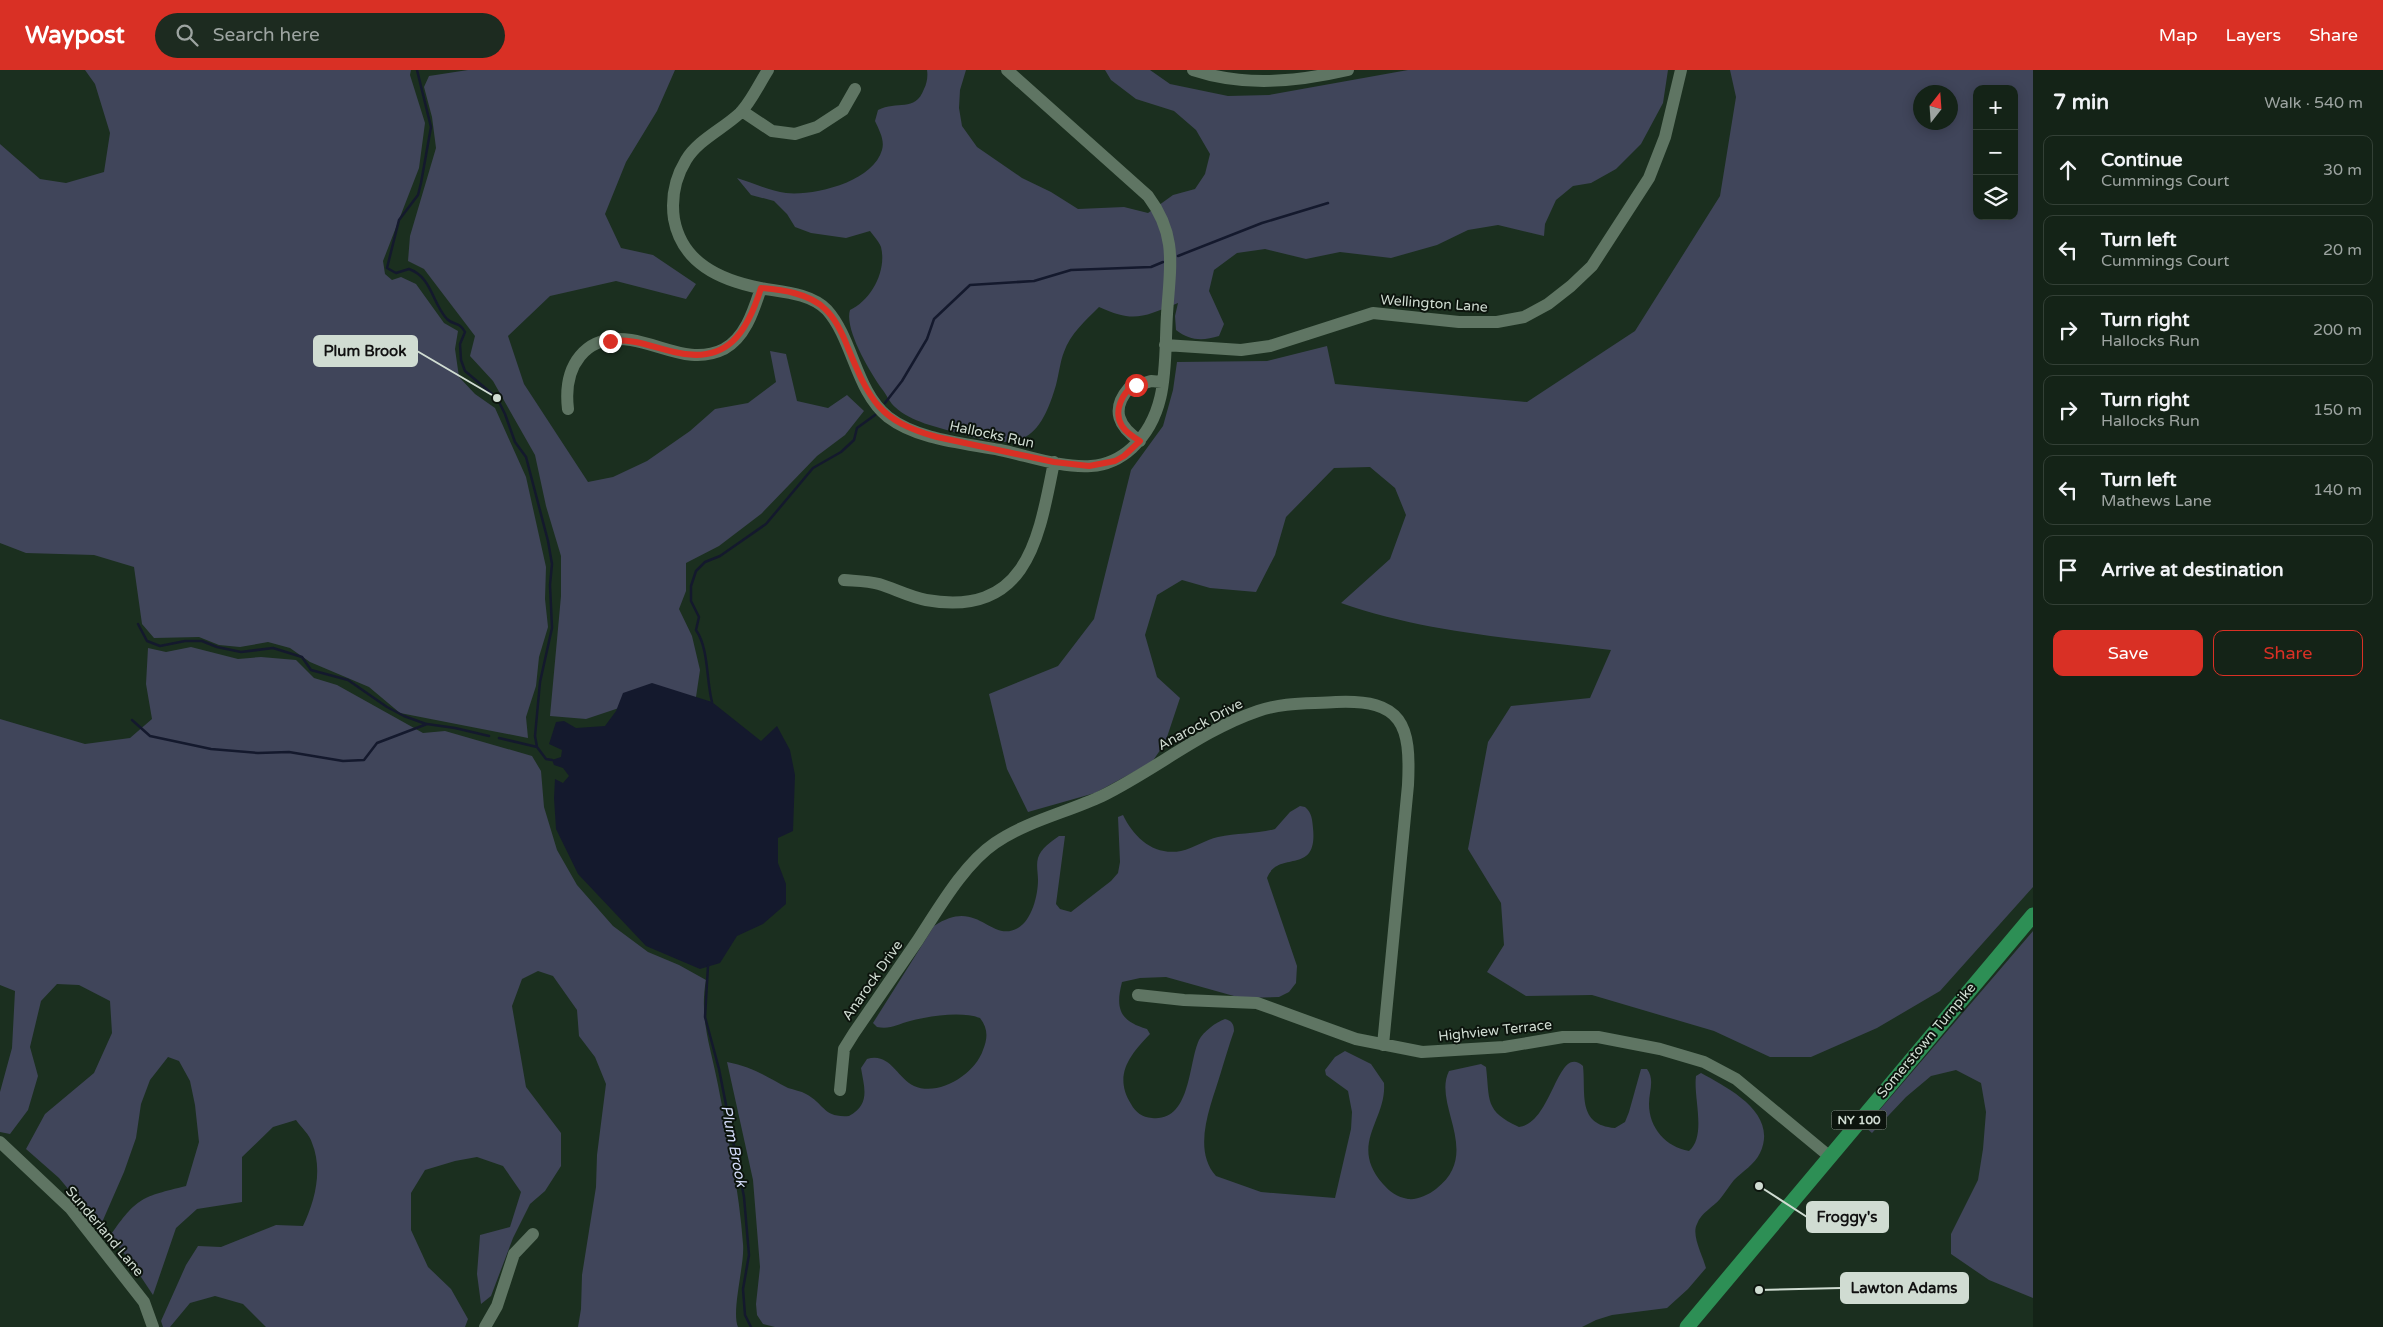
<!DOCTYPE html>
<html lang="en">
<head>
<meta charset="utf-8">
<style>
  :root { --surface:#142317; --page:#1d2b20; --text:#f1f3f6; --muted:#9da4a1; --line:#334036; --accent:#d93025 }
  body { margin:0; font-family:"Varela Round",sans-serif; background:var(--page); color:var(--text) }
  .controls { position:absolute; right:15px; top:15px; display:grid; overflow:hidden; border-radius:10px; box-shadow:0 2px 12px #0003 }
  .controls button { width:45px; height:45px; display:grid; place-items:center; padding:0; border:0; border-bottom:1px solid var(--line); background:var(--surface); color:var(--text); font:25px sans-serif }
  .compass { position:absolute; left:1913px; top:15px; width:45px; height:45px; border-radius:50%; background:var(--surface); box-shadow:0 2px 12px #0003; rotate:17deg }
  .stop { position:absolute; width:15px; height:15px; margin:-11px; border:4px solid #d93025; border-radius:50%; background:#fff }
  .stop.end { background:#d93025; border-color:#fff; box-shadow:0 1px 5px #0008 }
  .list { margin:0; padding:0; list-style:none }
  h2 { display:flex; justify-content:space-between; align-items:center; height:65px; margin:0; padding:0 20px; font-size:21px }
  h2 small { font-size:16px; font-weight:400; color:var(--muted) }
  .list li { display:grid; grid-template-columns:32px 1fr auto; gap:15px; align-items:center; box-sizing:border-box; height:70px; margin:0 10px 10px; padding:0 10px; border:1px solid var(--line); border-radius:10px }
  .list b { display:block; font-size:19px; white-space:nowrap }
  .list p { margin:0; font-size:16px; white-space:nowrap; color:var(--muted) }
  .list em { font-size:16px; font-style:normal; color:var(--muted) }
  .actions { display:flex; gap:10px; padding:15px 20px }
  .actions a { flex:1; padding:11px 0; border:1px solid var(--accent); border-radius:10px; text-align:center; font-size:18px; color:var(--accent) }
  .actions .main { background:var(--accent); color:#fff }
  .icon { flex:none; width:28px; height:28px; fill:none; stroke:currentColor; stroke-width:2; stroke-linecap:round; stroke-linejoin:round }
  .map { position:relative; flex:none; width:2033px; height:1257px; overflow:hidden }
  header { display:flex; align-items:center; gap:30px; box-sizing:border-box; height:70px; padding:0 25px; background:var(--accent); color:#fff }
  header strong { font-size:24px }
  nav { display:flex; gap:28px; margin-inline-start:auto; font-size:18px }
  .search { width:350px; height:45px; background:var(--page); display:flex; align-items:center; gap:12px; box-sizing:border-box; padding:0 18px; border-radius:28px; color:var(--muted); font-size:19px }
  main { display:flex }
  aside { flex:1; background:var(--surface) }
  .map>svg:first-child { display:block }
</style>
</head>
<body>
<header>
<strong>Waypost</strong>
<div class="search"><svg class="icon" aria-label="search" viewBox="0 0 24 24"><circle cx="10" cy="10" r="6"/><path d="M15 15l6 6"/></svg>Search here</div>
<nav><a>Map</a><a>Layers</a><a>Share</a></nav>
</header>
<main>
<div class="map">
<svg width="2033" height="1257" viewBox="0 0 2033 1257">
  <rect width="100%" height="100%" fill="#1b2f1f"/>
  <!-- green -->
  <path fill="#40455a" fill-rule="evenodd" d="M85 0H411L410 5 425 53 419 98 383 191 385 204 392 210 401 207 416 214 444 253 458 261 455 279 459 307 475 324 495 338 526 407 546 497 545 529 548 557 539 587 536 616 526 647 528 668 400 643 369 617 310 592 290 578 268 572 240 577 219 575 199 567 154 568 142 554 134 497 94 485 26 483 0 473V74L40 109 66 113 104 102 110 63 95 14Z
    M468 0H675L657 41 626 92 605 144 621 178 653 185 696 214 686 229 616 211 550 226 508 266 524 314 588 412 613 407 647 391 690 361 715 339 748 333 776 312 770 281 786 284 797 331 828 338 847 325 864 341 845 365 817 386 761 444 719 476 686 493V521L679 539 692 566 700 600 696 627 622 637 586 649 550 646 561 526V486L546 436 535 385 493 311 470 286 475 266 424 199 408 191 410 166 436 78 432 47 424 17 429 6Z
    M927 0H966L960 20 959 38 962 56 977 77 1022 108 1051 122 1078 139 1124 137 1148 143 1173 125 1195 119 1205 104 1210 84 1196 60 1174 41 1136 29 1111 10 1105 0H1150L1170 14 1228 26 1269 25 1408 0H1668L1663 33 1641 74 1616 99 1591 113 1573 116 1556 130 1545 154 1544 166 1498 155 1468 160 1437 175 1391 188 1340 182 1306 189 1265 179 1237 183 1214 200 1209 221 1224 254 1219 266C1203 271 1190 271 1176 260L1175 246 1178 233C1143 247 1134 253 1099 237 1086 250 1070 264 1064 282 1060 292 1059 304 1056 315 1038 377 1016 380 958 363 937 357 911 352 895 337 890 333 886 324 882 319 870 302 844 259 850 240 871 230 887 201 881 177 879 172 874 166 870 161L846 168 811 163 795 157 787 144 774 131 751 125 737 108C753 113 770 121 786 123 814 126 873 112 882 80 885 70 879 60 875 51L878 40C897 30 915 43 924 19 927 13 928 6 927 0Z
    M1730 0H2033V817L1940 921 1877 958 1811 987H1770L1714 961 1592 925 1526 926 1487 902 1504 875 1501 833 1468 779 1488 672 1511 636 1590 628 1611 580C1521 569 1426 563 1341 533L1390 489 1406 445 1395 418 1370 397 1334 398 1286 447 1275 485 1256 522 1210 518 1182 510 1157 525 1145 565 1157 607 1180 628 1165 673 1152 692 1095 723 1028 742 1007 699 989 624 1058 596 1094 549 1131 400 1163 356 1173 320 1177 292 1267 291 1327 276 1335 314 1527 332 1635 261 1720 126 1736 27ZM1977 19H2014V146H1977ZM1920 22H1950V52H1920Z
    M191 577 238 589 261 587 296 590 314 608 337 615 423 663 445 661 532 686 541 701 544 737 557 780 577 815 613 856 648 882 679 895 706 910C699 948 711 978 718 1015 728 1068 739 1120 743 1174 745 1194 731 1241 738 1257H578L581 1239 582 1205 596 1117 597 1085 606 1014 595 987 579 966 577 940 553 906 538 901 522 909 512 936 526 1017 561 1063V1096L545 1121 530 1134 513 1168 491 1226 481 1234 477 1204 480 1165 510 1157 521 1122 503 1096 477 1087 455 1091 425 1100 411 1123V1160L428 1197 451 1219 468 1249 465 1257H266L243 1234 215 1226 190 1233 170 1257H163L161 1251 186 1195 198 1176 221 1177 276 1155 303 1156C315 1131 323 1100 312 1073 310 1065 301 1057 296 1050L273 1057 242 1087V1132L197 1139 176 1158 153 1225 131 1192 110 1166C137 1127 142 1127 186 1116L199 1072 195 1035 190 1011 179 991 168 987 150 1010 141 1034 136 1068 124 1102 100 1157 59 1108 26 1079 45 1044 94 1003 112 963 110 931 79 915 57 914 41 931 30 977 38 1006 28 1040 10 1064 0 1062V1022L12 978 15 921 0 915V649L85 674 130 668 152 649 146 614 148 578 166 582Z
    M1300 736 1305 737C1312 743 1312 749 1313 758 1318 807 1278 779 1267 808L1297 896 1296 913 1289 922 1279 927 1241 928 1166 907 1140 908 1122 912C1115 939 1120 951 1147 959L1150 964C1130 985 1113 1005 1131 1034 1136 1043 1142 1047 1152 1048 1191 1052 1188 994 1199 970 1203 962 1216 952 1225 949 1232 951 1234 954 1234 961 1229 975 1225 989 1221 1002 1212 1033 1191 1078 1216 1106L1261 1122 1335 1128 1351 1059 1352 1042 1348 1021 1326 1005 1325 1000 1335 987 1345 981 1371 994 1384 1013C1387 1050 1348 1074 1383 1114 1390 1122 1397 1127 1408 1129 1418 1130 1428 1125 1436 1119 1483 1083 1432 1035 1449 1001L1481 994 1486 997C1490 1030 1484 1041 1519 1057 1553 1053 1557 973 1583 996 1586 1024 1577 1055 1615 1058L1625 1052 1629 1042 1641 999H1647C1655 1010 1649 1021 1649 1034 1649 1058 1666 1077 1689 1081 1707 1066 1693 1027 1696 1006L1701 1003C1728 1018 1779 1043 1760 1083 1755 1094 1742 1102 1734 1110 1729 1116 1725 1123 1720 1129 1713 1137 1701 1143 1697 1154 1691 1165 1703 1186 1706 1198L1688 1219 1667 1238 1612 1245 1596 1250 1582 1257H775L763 1254 757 1245 756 1234 760 1197 753 1110 727 992C753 997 765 1006 788 1018 794 1020 801 1021 806 1024 825 1034 823 1048 849 1046 871 1034 864 1017 861 998L867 989C890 982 897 1008 914 1016 939 1027 975 1004 983 980 988 968 988 958 980 948 961 941 930 946 910 951 898 954 890 960 877 957L873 953 934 856C978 826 990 874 1018 858 1032 850 1038 825 1038 810 1038 803 1036 795 1038 788 1041 778 1051 772 1059 766H1065L1056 834 1060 839 1071 842 1111 811 1118 803 1120 792 1118 747 1123 745C1134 768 1154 786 1181 781 1194 778 1205 770 1218 767 1237 763 1257 764 1275 759L1290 742Z
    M2033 861V1228L1989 1210 1951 1184V1164L1978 1110 1983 1079 1986 1042 1981 1013 1956 1000 1931 1006 1906 1027 1872 1063 1865 1057Z"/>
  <!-- water -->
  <path fill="#14192d" d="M652 613 712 632 761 671 777 656 790 680 795 705 793 761 778 768V793L786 814V834L763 854 737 866 720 893 700 899 646 876 578 804 556 759 554 728 555 709 563 713 569 706 563 698 554 695 552 690 561 687 562 680 549 674 556 652 564 651 576 658 605 656 616 641 623 623Z"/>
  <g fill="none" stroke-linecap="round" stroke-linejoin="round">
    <!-- stream -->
    <path stroke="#14192d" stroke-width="2.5" d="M417 0 431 57 421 113 418 125 399 150 387 198 396 203 409 199C432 207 432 233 447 249 454 256 459 251 465 262L460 274 461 290 465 301 497 328 505 344 515 372 526 387 548 471 552 494 550 515 552 558 540 612 535 666 537 677 546 689 552 690
      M1178 186 1262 153 1328 133
      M885 333 902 311 927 269 934 249 970 215 1034 211 1071 200 1151 197 1163 192
      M138 554 147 571 160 576 185 571H202L217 577 241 582 273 578 302 587 311 600 348 610 387 637 404 646 426 654
      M712 632C706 609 709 579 696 560L699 547 691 531V516L696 501 705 492 720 486 766 454 813 398 841 382 854 370 857 358 875 345
      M132 650 150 666 211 679 258 683 289 682 343 691 364 690 377 673 427 654 455 658 489 666
      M499 668 537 677
      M708 896 705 947 719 999 744 1127 749 1185 743 1219 745 1245 751 1257"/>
    <!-- minor -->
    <path stroke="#5f7563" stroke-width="12" d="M768 0C759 14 751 32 740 43 723 59 698 70 686 90 675 108 671 128 674 149 682 193 720 210 760 218 782 222 810 223 827 240 853 269 856 322 888 347 918 370 964 373 1000 380 1029 386 1061 398 1091 396 1107 395 1120 389 1132 378 1170 343 1164 292 1167 244 1170 197 1178 166 1148 126L1007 0
      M1193 0C1244 17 1296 12 1348 0
      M742 41 772 61 795 64 817 57 843 40 855 19
      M1165 275 1241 280 1270 276 1373 243 1459 252H1497L1524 247 1548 234 1571 216 1592 196 1649 108 1665 67 1681 0
      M568 339C563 297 584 263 631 270 663 275 692 295 724 279 746 267 754 239 761 218
      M1140 371C1119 357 1110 340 1129 318L1151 311 1162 312
      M844 510C856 511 868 511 879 514 895 519 910 527 926 530 1028 548 1039 467 1054 392
      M1138 925 1184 930 1257 933 1356 969 1422 982 1504 977 1563 967H1598L1660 979 1704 992 1736 1009 1829 1086
      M840 1020 844 979 854 963C875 932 897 901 918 870 939 838 964 794 995 773 1027 751 1068 742 1102 726 1155 700 1202 660 1258 641 1284 632 1310 634 1336 632 1403 629 1411 655 1408 715L1383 975
      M0 1072 71 1139 144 1232 153 1257
      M485 1257 497 1236 514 1184 533 1164"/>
    <!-- major -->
    <path stroke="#2d8f55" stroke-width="15" d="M1687 1257 2033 845"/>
  </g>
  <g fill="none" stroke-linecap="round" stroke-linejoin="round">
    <!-- route -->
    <path stroke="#d93025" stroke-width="6" d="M610 271C633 268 652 277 674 282 727 295 747 263 761 218 782 220 809 223 825 239 835 248 843 265 848 278 870 331 879 351 937 367L1054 392 1089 396 1115 391 1124 386 1140 371C1133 367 1126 362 1122 356 1113 342 1122 321 1136 315"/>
  </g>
  <g text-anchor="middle" stroke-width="4" stroke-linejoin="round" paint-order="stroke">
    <!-- shield labels -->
    <rect fill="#0c140d" stroke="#95a097" stroke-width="1" x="1831.5" y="1040.5" width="55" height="19" rx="4"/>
    <g font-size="12" font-weight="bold" fill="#d0dcd2">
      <text x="1859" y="1054">NY 100</text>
    </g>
    <!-- street labels -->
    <g font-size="14" fill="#d0dcd2" stroke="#0c140d">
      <text transform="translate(1434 233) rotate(4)" y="5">Wellington Lane</text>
      <text transform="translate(992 364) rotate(12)" y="5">Hallocks Run</text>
      <text transform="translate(1200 654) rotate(-28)" y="5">Anarock Drive</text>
      <text transform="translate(872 910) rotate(-55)" y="5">Anarock Drive</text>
      <text transform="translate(1495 960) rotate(-6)" y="5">Highview Terrace</text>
      <text transform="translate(1926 970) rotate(-50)" y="5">Somerstown Turnpike</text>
      <text transform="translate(105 1161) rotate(50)" y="5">Sunderland Lane</text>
    </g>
    <!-- water labels -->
    <g font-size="15" font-style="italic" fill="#d3dbf9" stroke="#0c140d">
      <text transform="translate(734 1076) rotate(79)" y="5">Plum Brook</text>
    </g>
  </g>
  <!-- callouts -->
  <path fill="none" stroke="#d0dcd2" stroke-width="2" d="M497 328L417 281M1759 1116L1807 1147M1759 1220L1841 1218"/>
  <g fill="#d0dcd2" stroke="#0c140d" stroke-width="2">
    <circle cx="497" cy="328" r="5"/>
    <circle cx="1759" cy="1116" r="5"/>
    <circle cx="1759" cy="1220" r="5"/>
  </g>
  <g fill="#d0dcd2" stroke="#d0dcd2" stroke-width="2">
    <rect x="314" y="266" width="103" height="30" rx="5"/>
    <rect x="1807" y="1132" width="81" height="30" rx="5"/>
    <rect x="1841" y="1203" width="127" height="30" rx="5"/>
  </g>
  <g font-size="15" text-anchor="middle" font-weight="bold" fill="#111">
    <text x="365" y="286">Plum Brook</text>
    <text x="1847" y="1152">Froggy's</text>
    <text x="1904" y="1223">Lawton Adams</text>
  </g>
</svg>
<div class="controls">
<button>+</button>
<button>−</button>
<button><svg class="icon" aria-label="layers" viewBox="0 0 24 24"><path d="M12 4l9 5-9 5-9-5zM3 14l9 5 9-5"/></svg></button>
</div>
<svg class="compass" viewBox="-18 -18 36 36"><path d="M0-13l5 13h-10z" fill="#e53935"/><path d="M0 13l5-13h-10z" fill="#9da4a1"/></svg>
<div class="stop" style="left:1136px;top:315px"></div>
<div class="stop end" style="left:610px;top:271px"></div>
</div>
<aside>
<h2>7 min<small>Walk · 540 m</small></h2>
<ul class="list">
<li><svg class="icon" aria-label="ahead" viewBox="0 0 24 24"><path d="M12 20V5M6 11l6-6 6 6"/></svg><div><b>Continue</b><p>Cummings Court</p></div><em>30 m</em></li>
<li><svg class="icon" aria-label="left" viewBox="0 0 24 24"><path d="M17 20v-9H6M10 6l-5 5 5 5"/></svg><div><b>Turn left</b><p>Cummings Court</p></div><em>20 m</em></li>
<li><svg class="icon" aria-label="right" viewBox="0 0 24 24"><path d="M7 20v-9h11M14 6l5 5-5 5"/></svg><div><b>Turn right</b><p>Hallocks Run</p></div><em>200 m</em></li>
<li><svg class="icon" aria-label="right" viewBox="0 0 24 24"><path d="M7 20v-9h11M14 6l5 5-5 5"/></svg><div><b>Turn right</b><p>Hallocks Run</p></div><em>150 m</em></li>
<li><svg class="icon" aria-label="left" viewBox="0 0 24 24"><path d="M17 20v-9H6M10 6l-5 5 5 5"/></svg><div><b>Turn left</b><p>Mathews Lane</p></div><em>140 m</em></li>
<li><svg class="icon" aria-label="arrive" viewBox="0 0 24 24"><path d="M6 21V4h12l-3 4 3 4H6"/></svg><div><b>Arrive at destination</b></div></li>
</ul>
<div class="actions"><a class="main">Save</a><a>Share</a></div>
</aside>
</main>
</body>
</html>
